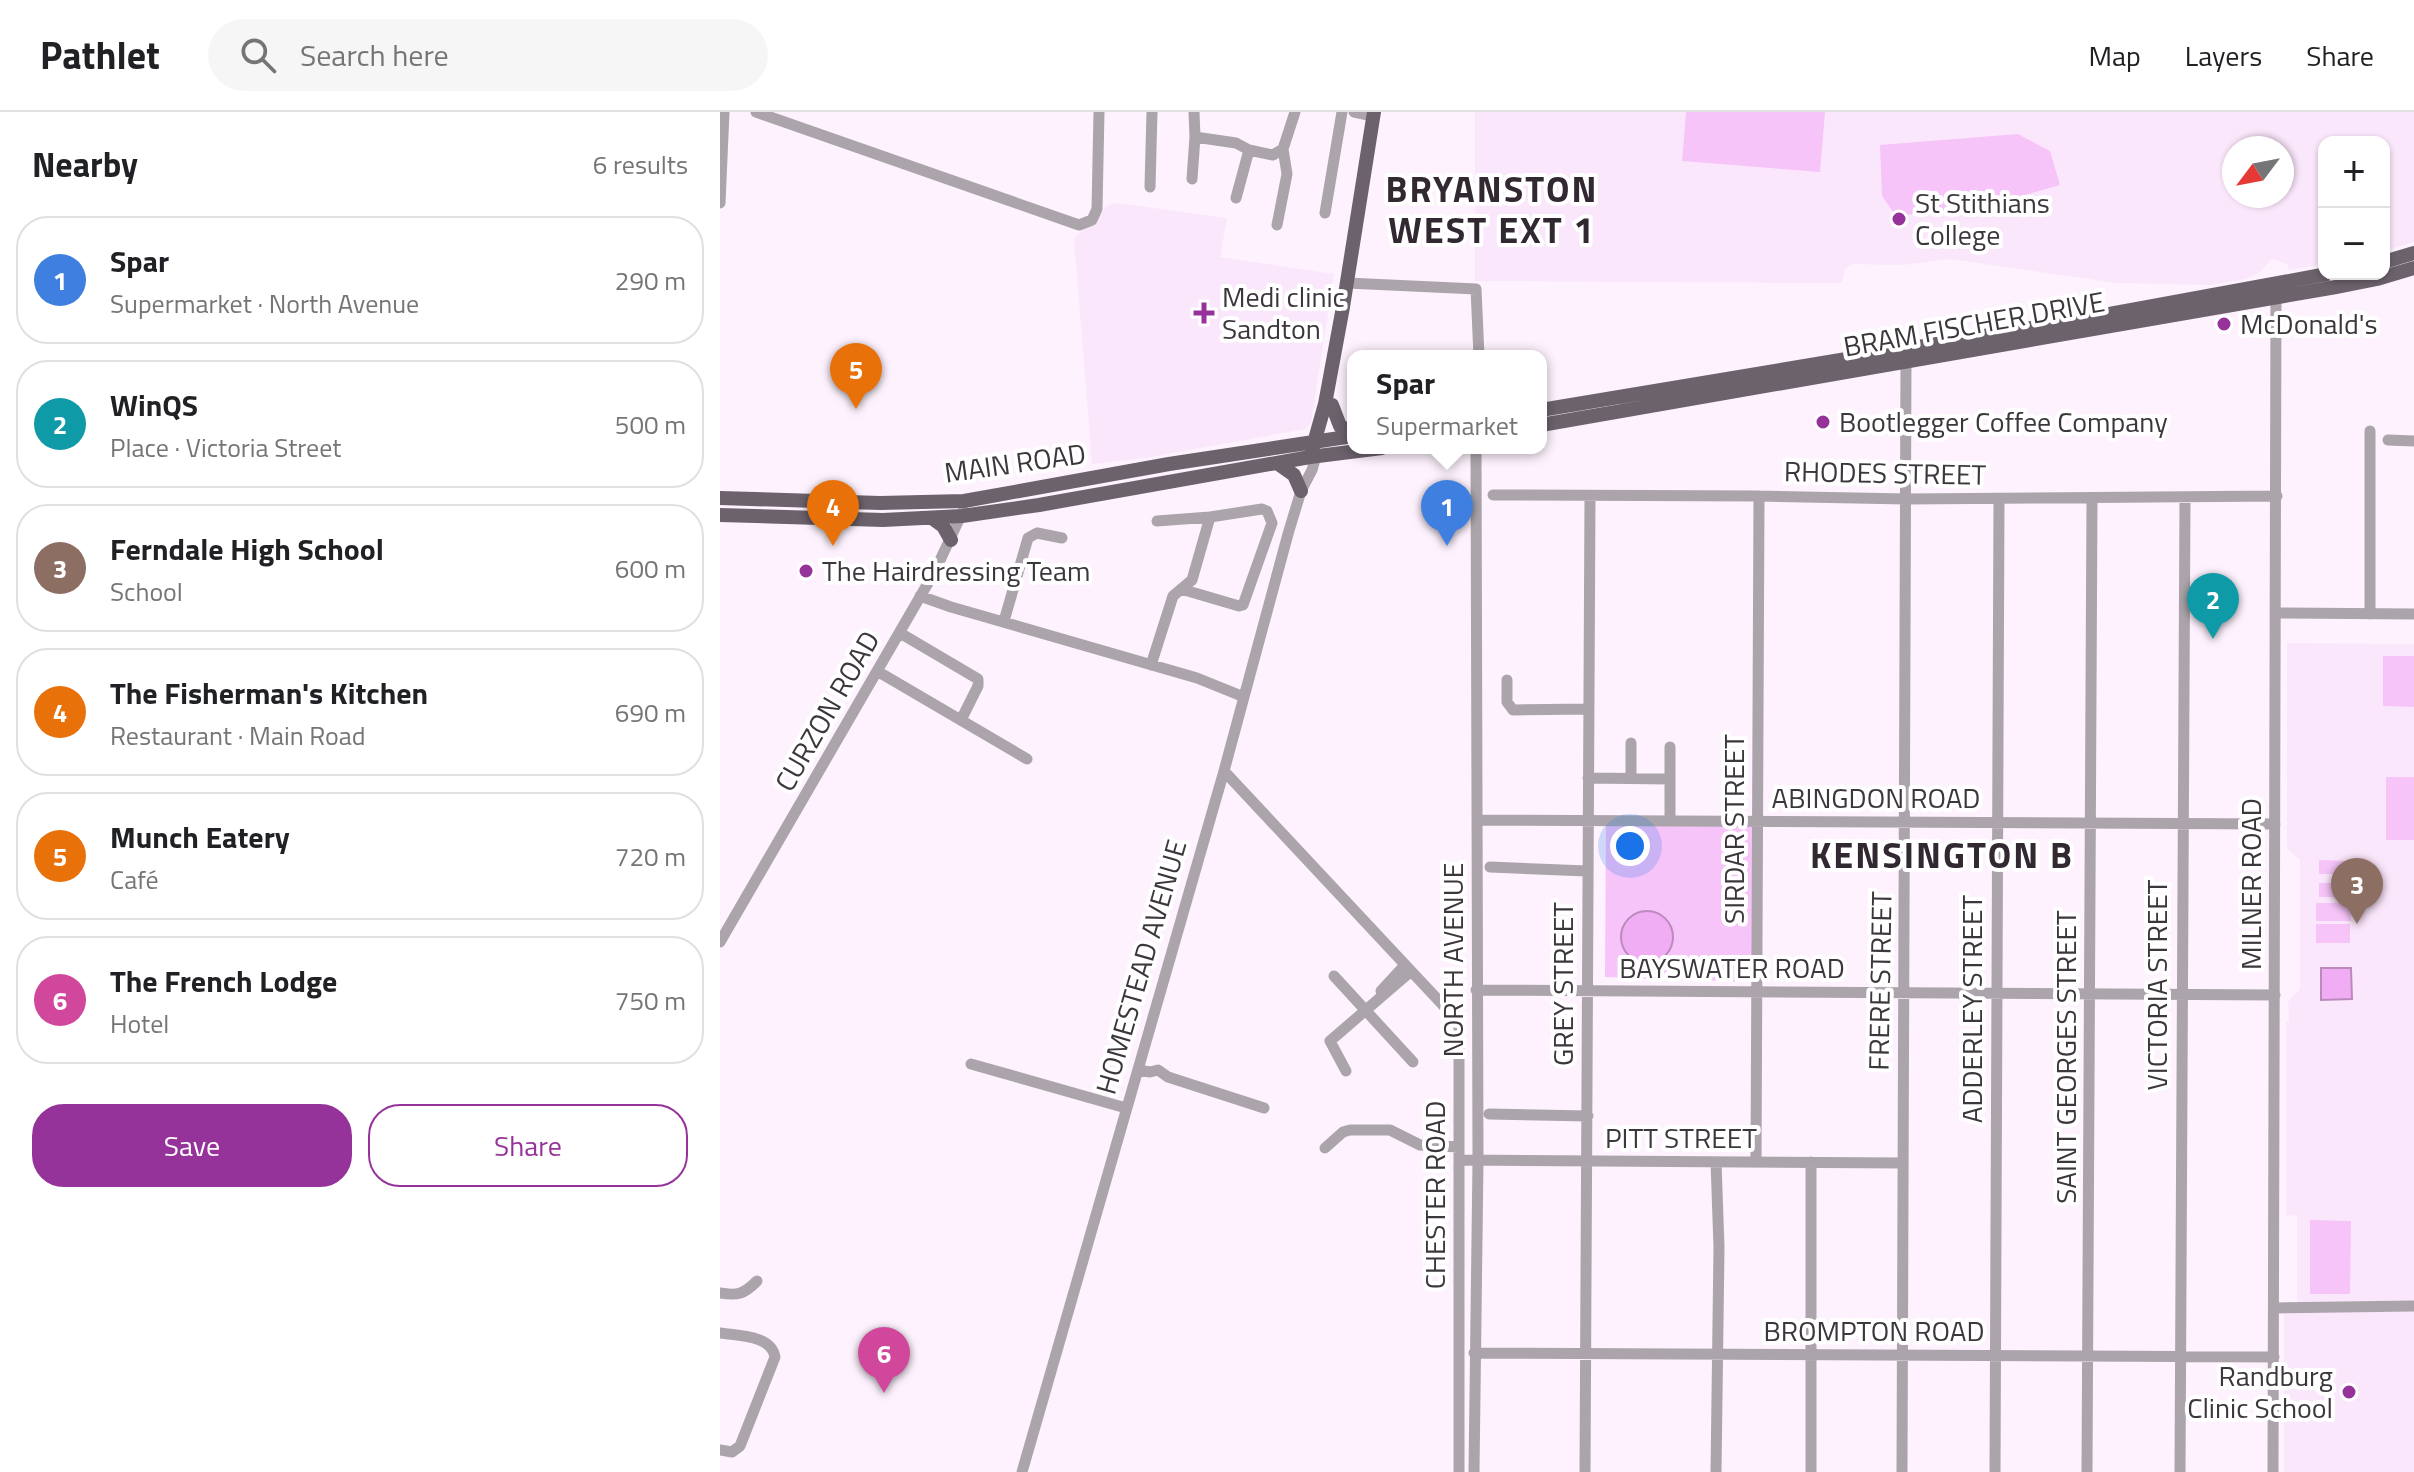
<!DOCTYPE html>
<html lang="en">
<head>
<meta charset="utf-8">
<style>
  :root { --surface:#fff; --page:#f6f6f6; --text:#202124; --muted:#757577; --line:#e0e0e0; --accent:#95339a }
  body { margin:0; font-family:"Titillium Web",sans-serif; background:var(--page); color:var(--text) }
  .controls { position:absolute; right:24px; top:24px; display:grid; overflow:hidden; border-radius:16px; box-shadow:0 2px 6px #0004 }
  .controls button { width:72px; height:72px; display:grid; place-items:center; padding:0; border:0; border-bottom:2px solid var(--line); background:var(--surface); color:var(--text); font:40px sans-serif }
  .compass { position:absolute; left:1502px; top:24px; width:72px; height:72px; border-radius:50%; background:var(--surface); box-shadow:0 2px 6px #0004; rotate:238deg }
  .you { position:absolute; left:910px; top:734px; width:28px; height:28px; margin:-20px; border:6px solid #fff; border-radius:50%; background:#1a73e8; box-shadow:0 0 0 12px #1a73e833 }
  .badge { display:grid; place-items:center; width:52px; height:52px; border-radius:50%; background:var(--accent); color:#fff; font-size:26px; font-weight:700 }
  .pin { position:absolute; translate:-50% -66px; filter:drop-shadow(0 2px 4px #0008) }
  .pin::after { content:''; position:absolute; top:42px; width:28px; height:24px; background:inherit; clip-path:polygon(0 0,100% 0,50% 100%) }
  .popup { position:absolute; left:627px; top:238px; width:200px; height:104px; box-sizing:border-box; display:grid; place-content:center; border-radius:16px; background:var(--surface); filter:drop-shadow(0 2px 6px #0005); font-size:26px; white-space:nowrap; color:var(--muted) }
  .popup b { font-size:30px; color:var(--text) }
  .popup::after { content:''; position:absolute; left:50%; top:100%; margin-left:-16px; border:16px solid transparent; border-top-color:var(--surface) }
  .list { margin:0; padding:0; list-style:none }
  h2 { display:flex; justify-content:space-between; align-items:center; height:104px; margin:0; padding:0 32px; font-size:34px }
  h2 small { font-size:26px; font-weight:400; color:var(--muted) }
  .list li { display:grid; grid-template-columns:52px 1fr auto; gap:24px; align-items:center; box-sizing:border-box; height:128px; margin:0 16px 16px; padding:0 16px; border:2px solid var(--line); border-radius:32px }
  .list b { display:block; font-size:30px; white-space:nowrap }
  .list p { margin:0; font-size:26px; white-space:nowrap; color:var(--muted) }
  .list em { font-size:26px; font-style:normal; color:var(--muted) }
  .actions { display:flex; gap:16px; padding:24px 32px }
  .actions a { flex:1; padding:18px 0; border:2px solid var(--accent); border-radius:32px; text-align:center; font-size:28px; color:var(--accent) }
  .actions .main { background:var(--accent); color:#fff }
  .icon { flex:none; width:44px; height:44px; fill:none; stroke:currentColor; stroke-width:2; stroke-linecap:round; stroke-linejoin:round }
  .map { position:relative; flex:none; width:1694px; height:1360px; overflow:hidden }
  header { display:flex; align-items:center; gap:48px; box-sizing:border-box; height:112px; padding:0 40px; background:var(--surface); border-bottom:2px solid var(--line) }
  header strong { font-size:38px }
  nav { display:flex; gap:44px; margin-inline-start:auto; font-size:28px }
  .search { width:560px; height:72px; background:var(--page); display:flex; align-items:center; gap:20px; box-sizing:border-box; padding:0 28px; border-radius:44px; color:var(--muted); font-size:30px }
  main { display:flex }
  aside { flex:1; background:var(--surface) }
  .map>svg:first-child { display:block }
</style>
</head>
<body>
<header>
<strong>Pathlet</strong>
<div class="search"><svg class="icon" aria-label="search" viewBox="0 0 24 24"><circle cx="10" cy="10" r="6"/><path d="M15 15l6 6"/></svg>Search here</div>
<nav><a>Map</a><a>Layers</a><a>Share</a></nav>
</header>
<main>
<aside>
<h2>Nearby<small>6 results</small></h2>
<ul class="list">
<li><span class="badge" style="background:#3f7fe0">1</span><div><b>Spar</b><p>Supermarket · North Avenue</p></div><em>290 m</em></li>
<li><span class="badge" style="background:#0f9aa8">2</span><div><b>WinQS</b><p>Place · Victoria Street</p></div><em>500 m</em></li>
<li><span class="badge" style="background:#8d6e63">3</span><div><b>Ferndale High School</b><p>School</p></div><em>600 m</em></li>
<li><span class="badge" style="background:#e8710a">4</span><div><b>The Fisherman's Kitchen</b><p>Restaurant · Main Road</p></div><em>690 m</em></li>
<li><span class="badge" style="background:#e8710a">5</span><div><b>Munch Eatery</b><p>Café</p></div><em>720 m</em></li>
<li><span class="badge" style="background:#d1479c">6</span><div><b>The French Lodge</b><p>Hotel</p></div><em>750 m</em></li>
</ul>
<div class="actions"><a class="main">Save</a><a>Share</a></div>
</aside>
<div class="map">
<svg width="1694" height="1360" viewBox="0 0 1694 1360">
  <rect width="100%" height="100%" fill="#fdf2fd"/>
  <!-- built -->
  <path fill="#fbe7fb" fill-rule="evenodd" d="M755 0H1694V130L1664 139V30H1604V152L1569 158 1567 152 1552 147 1540 160 1526 167 1491 173 1397 171 1231 147 1182 153 1133 152 1125 157 1122 171 755 169ZM1514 36H1562V84H1514Z
    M397 91 507 106 500 145 614 162 591 311 585 317 425 346 372 352 354 126 382 101 387 94Z
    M1567 531 1694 532V1360H1564V1200L1577 1199V1104L1566 1103V911L1569 909 1568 890 1580 877V748L1567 737Z"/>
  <!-- green -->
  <path fill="#f6c4f8" d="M966 0H1105L1100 60 962 49Z
    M1298 22 1330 39 1340 73 1267 94 1176 104 1162 84 1160 33Z
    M1663 544H1694V595L1663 594Z
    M1666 665H1694V728H1666Z
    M886 706H1041L1036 870 885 865Z
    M1599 748 1628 749V762H1599Z
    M1599 771H1628V785H1599Z
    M1596 791H1631V809H1596Z
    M1596 812H1630V831H1596Z
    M1590 1108 1631 1109 1630 1182H1590Z"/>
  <!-- water -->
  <path fill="#f1adf3" stroke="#bb8abc" stroke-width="2" d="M901 825a26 26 0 1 1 52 0a26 26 0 1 1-52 0Z
    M1601 856H1631L1632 887 1601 888Z"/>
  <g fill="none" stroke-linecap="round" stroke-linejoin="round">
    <!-- minor -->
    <path stroke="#aba5ab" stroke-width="11" d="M36 0 359 113 372 108 377 97 379 0
      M474 0 475 25
      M634 0 653 4
      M472 67 475 25 516 31 529 38 553 43 563 37 575 0
      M430 75 432 0
      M516 86 529 38
      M0 91 4 0
      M605 101 622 0
      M557 113 567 62 563 37
      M627 171 756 177 759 244
      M1650 319V502
      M1668 328 1694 329
      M773 383 1039 384 1187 387 1557 384
      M437 409 490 405
      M200 484 231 495 477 566 524 585
      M1557 501 1694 502
      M284 509 308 426 317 421 342 426
      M180 521 258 567V574L241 608
      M431 553 453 484 472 468 490 405 542 397 547 399 552 411 523 493 519 494 461 477
      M157 559 307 647
      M787 568V590L793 598 869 597
      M950 635V709
      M504 659 735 906 739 916V1360
      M868 666 950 667
      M911 666V631
      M757 708 1555 712
      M770 755 867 759
      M0 830 215 459 243 399
      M614 864 693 950
      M756 878 1555 883
      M661 879 685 853
      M251 952 406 996
      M418 958 430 960 438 958 448 965 544 996
      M626 959 610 929 690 860
      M769 1002 868 1004
      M605 1036 623 1020 630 1018H670L700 1033 739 1035
      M739 1048 1183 1051
      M1036 1050 1039 384
      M0 1181C18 1184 24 1182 37 1169
      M1555 1196 1694 1194
      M0 1221C19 1224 51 1223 55 1245L20 1334 12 1340 0 1338
      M754 1241 1554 1245
      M302 1360 504 659 568 422 581 379 592 358 596 344
      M754 1360 758 1049 756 336
      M865 1360 870 384
      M996 1360 999 1135 996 1050
      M1091 1360V1050
      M1182 1360 1186 245
      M1275 1360 1279 387
      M1367 1360 1372 387
      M1460 1360 1465 386
      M1553 1360 1556 181"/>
    <!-- major -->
    <path stroke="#6c626c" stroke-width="14" d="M1664 150 1694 141
      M612 293 620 314 633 321
      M821 298 1312 216 1607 162
      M821 313 1616 175 1657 167 1694 156
      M592 338 605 292 623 195 654 0
      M557 351 574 363 581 379
      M0 386 160 391 244 389 449 352 633 324
      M0 403 163 408 242 404 319 393 590 345 662 336
      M212 406 223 414 231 428"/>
  </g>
  <!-- markers -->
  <g fill="#95339a" stroke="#fff" stroke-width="3">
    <circle cx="1179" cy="107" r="8"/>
    <path d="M480 189h8v8h8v8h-8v8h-8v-8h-8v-8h8z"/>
    <circle cx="1504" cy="212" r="8"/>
    <circle cx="1103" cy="310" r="8"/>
    <circle cx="86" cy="459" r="8"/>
    <circle cx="1629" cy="1280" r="8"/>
  </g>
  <g text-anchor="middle" stroke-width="8" stroke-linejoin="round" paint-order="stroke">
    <!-- poi labels -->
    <g font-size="28" fill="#3c373c" stroke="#fff" text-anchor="start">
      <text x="1195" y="101">St Stithians<tspan x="1195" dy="32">College</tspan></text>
      <text x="502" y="195">Medi clinic<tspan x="502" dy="32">Sandton</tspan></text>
      <text x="1520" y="222">McDonald's</text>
      <text x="1119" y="320">Bootlegger Coffee Company</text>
      <text x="102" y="469">The Hairdressing Team</text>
      <text x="1613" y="1274" text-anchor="end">Randburg<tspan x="1613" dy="32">Clinic School</tspan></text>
    </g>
    <!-- street labels -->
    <g font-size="28" fill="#3c373c" stroke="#fff">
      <text transform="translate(1254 212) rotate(-10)" y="10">BRAM FISCHER DRIVE</text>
      <text transform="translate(295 351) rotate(-8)" y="10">MAIN ROAD</text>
      <text transform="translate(1165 361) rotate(1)" y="10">RHODES STREET</text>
      <text transform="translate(107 599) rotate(-60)" y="10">CURZON ROAD</text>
      <text x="1156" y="696">ABINGDON ROAD</text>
      <text transform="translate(1014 717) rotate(-90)" y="10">SIRDAR STREET</text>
      <text transform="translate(1531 772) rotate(-90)" y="10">MILNER ROAD</text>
      <text transform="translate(733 848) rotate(-90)" y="10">NORTH AVENUE</text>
      <text transform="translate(421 855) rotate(-74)" y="10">HOMESTEAD AVENUE</text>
      <text x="1012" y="866">BAYSWATER ROAD</text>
      <text transform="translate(1160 869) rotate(-89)" y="10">FRERE STREET</text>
      <text transform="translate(843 872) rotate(-90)" y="10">GREY STREET</text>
      <text transform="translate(1437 873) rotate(-90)" y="10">VICTORIA STREET</text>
      <text transform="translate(1252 897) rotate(-90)" y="10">ADDERLEY STREET</text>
      <text transform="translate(1346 945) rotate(-90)" y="10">SAINT GEORGES STREET</text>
      <text x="961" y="1036">PITT STREET</text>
      <text transform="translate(715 1083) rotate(-90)" y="10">CHESTER ROAD</text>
      <text x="1154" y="1229">BROMPTON ROAD</text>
    </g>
    <!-- district labels -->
    <g font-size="36" font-weight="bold" letter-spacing="2" fill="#322832" stroke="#fff">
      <text x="772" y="90">BRYANSTON<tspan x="772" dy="41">WEST EXT 1</tspan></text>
      <text x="1222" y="756">KENSINGTON B</text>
    </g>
  </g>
</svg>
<div class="controls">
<button>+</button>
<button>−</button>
</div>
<svg class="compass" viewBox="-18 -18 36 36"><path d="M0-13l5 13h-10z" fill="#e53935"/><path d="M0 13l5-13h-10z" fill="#757577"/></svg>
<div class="you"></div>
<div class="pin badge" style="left:727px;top:434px;background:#3f7fe0">1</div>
<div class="popup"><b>Spar</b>Supermarket</div>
<div class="pin badge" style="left:1493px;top:527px;background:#0f9aa8">2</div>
<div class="pin badge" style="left:1637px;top:812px;background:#8d6e63">3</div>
<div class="pin badge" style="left:113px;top:434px;background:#e8710a">4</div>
<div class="pin badge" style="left:136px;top:297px;background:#e8710a">5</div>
<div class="pin badge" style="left:164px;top:1281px;background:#d1479c">6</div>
</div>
</main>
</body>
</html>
